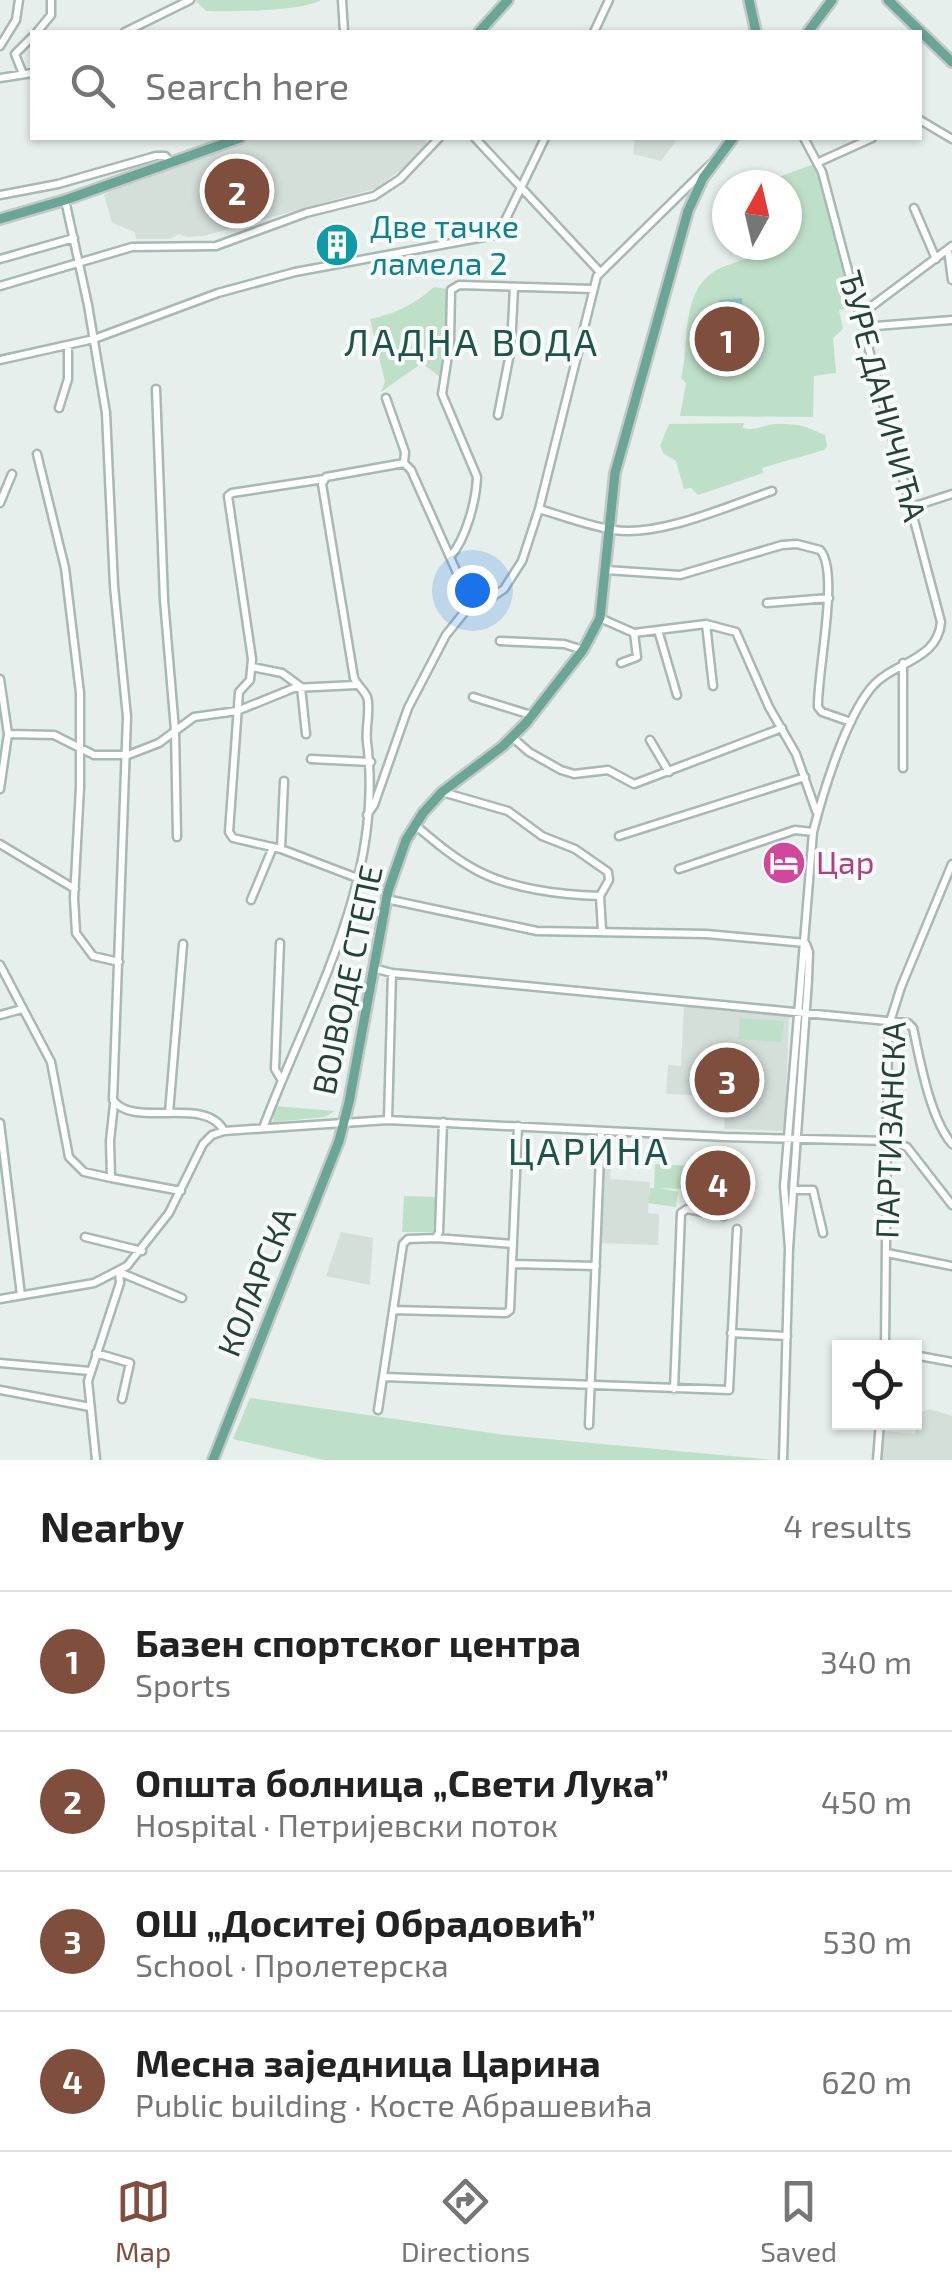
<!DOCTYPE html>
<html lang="en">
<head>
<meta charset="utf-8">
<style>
  :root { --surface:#fff; --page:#f2f2f2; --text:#222; --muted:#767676; --line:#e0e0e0; --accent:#804e3d }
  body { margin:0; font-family:"Exo 2",sans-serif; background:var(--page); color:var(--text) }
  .controls { position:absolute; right:30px; bottom:30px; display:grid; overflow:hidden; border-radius:0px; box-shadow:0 2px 8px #0004 }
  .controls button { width:90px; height:90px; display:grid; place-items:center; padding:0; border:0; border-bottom:2px solid var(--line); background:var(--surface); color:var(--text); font:50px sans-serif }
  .compass { position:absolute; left:712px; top:170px; width:90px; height:90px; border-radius:50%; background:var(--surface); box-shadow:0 2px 8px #0004; rotate:8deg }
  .you { position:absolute; left:472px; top:590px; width:35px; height:35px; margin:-25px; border:8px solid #fff; border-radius:50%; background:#1a73e8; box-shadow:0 0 0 15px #1a73e833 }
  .badge { display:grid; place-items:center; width:65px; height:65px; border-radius:50%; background:var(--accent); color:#fff; font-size:32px; font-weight:700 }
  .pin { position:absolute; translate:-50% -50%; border:5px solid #fff; box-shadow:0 2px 10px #0006 }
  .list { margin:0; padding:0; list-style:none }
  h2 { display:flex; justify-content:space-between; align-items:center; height:130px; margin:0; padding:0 40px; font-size:42px }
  h2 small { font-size:32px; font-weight:400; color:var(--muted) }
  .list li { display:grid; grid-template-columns:65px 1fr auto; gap:30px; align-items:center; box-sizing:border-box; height:140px; padding:0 40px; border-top:2px solid var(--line) }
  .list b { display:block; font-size:38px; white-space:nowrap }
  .list p { margin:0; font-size:32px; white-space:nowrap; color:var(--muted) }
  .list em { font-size:32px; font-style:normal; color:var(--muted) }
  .icon { flex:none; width:55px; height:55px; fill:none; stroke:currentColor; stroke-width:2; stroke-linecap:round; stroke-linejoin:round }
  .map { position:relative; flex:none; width:952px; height:1460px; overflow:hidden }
  .search { position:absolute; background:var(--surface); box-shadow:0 2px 8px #0004; left:30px; right:30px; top:30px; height:110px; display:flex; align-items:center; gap:25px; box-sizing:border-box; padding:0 35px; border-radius:0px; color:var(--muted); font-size:38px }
  .sheet { height:690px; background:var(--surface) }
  nav { display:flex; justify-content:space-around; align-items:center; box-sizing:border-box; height:140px; border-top:2px solid var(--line); background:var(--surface); font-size:28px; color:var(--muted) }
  nav a { display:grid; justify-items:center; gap:5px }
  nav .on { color:var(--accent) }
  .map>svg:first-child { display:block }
</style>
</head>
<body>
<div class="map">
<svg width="952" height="1460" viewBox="0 0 952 1460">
  <rect width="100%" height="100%" fill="#e6efeb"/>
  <!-- built -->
  <path fill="#d4dfda" d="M253 138H423L428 144 408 164 377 188 203 236 187 237 179 234 170 239H136L135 232 112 223 104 195 129 182Z
    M635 138H678L661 161 633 154Z
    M684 1006 789 1015 785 1131 724 1129 726 1097 666 1094 668 1065 681 1066Z
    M602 1138 612 1139 610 1179 650 1182 648 1213 659 1214 658 1245 598 1243Z
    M341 1232 373 1238 370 1285 326 1276Z
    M930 1409 952 1416V1460H881L885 1431 915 1434 917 1413Z"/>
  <!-- green -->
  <path fill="#bfe0c8" d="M195 0H321C303 11 231 12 206 11Z
    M814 164 853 307 839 310 843 329 833 338 836 373 814 376 813 417 680 416 686 383 681 378C690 344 680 296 712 273 724 264 745 260 758 255V245H787V185H775L773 179Z
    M434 287 447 289 446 349 440 377 422 363 381 392 385 382 370 319C395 314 415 304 434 287Z
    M744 423 743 428C756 432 764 424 777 424 802 424 804 426 825 435L827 446 824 450 762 468 763 473 698 495 691 488 684 489 676 461 663 453 660 446 669 424Z
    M740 1018 784 1021 782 1042 738 1039Z
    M275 1106 335 1111 325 1117 273 1122Z
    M655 1164 710 1167 709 1190 660 1188 678 1192 676 1207 648 1203 650 1188H654Z
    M404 1196 436 1197 433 1232H402Z
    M250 1398 505 1435 774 1460H324L233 1439Z"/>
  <!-- water -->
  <path fill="#8ec9d4" d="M742 298 745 350 722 352 719 300Z"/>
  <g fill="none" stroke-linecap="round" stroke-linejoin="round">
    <!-- minor casing -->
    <g stroke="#a8b8b2" stroke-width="11">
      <path id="minor" d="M342 0 344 32
        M37 32 51 15V0
        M125 32 190 0
        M594 32 609 0
        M0 46 16 20 19 0
        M23 74 15 54 32 37
        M0 78 32 73
        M920 120 952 139
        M475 138 600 272
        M819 162 872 138
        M0 195 58 184 156 156H165L170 161
        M65 200 88 305 106 413 114 586 127 717 113 1100C133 1129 206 1095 224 1131
        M914 208 936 259
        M948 249 952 280
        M0 259 74 238
        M0 286 132 247 216 246 306 213 374 196 400 179 439 138
        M860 315 952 246
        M863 327 952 320
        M0 360 94 339 218 293 295 272 495 235 501 229 545 138
        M156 389 164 600 175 730 177 837
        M386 398 405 452 404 463 411 470 471 604
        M59 408 68 379V345
        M498 415 511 348 514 287
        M37 454 65 568 80 693V787L74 898 76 933 93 956 119 962
        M324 479 232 493 228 496 252 659 250 680 239 692 229 832 233 838 281 849 360 879
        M0 503 12 474
        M912 507 952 494
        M539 509C563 516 589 526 614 530 660 537 728 506 772 491
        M450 557C466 539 476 501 477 477L442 394 450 342 451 290 459 285 593 289
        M606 570 680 575 782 545 797 544 820 550C840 571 817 673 818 707L822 712 851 722
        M767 603 829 598
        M600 618 634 633 706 624 736 632 769 707 796 754 816 811
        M706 624 713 686
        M658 630 677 695
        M500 641 564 644 583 650
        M621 663 637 657 634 633
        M252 667 282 673 301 687 306 734
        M0 679 8 734 0 789
        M473 697 531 715
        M8 734 54 735 94 755H128L159 743 194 717 237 711 294 688 356 685
        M513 738 529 752 561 770 574 774 608 770 634 784 782 728
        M650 740 669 772
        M311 759 371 762
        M903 768V663
        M442 792 508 811 542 836 575 849 608 872 609 880 600 896 602 930
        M367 815 374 805 408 708 446 635 471 604 486 601 504 589 522 561 539 509 597 276 711 164
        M415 825C435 842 455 859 478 871 512 889 562 895 600 896
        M619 836 805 777
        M0 844 75 889
        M281 849 284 781
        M679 869 795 830 813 832
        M386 899 537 931 706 934 805 943
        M251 900 273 847
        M352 907 383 914
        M280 943 275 1069 281 1079
        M0 965 51 1062 69 1157 84 1172 111 1178
        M373 968 392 973 908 1023 913 1028C920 1061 930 1118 952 1144
        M0 1015 22 1009
        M114 1104 110 1141 111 1178 181 1191
        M169 1113 183 944
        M388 1120 392 973
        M0 1123 21 1295
        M263 1128C310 1003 385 880 367 742 365 729 371 708 367 697 364 690 357 685 354 678L322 484 326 477 404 463
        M793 1190H813L823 1233
        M85 1237 142 1251
        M436 1238 513 1244
        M789 1248 784 1186 813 832C823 792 845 720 871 688 892 662 938 661 941 622L822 172 804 138
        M887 1253 952 1266
        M513 1264 596 1266
        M0 1299 94 1283 127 1266 169 1213 203 1144 212 1135 224 1131 388 1120 725 1137 889 1141 907 1147 952 1205
        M393 1310 506 1313 510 1310 518 1126
        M731 1333 787 1336
        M885 1348 888 1028 901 987 952 864
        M96 1353 130 1363 122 1399
        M914 1355 952 1362
        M0 1363 90 1371
        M384 1377 729 1390 737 1229
        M674 1389 681 1213 687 1209 724 1216
        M0 1390 90 1407
        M378 1410 403 1244 408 1239 436 1238 439 1232 443 1122
        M589 1425 601 1131
        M96 1460 88 1381 120 1283 119 1272 182 1298
        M783 1460 789 1248 808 980 809 952 806 944
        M877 1460 880 1422"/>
    </g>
    <!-- major casing -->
    <g stroke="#c2cac8" stroke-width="14">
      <path id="major" d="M749 0 756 32
        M888 0 952 62
        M479 32 508 0
        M808 32 832 0
        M0 219 65 200 240 138
        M213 1460 339 1141 349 1102 388 891 406 840 423 813 442 792 503 746 526 723 583 650 600 618 615 473 688 211 703 178 733 138"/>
    </g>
    <!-- minor -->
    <use href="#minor" stroke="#fff" stroke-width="6"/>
    <!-- major -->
    <use href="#major" stroke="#6aa596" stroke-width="9"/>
  </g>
  <!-- icons -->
  <defs>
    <g id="building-disc" transform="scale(2.25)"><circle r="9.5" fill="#0f9aa8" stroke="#f7fbf9"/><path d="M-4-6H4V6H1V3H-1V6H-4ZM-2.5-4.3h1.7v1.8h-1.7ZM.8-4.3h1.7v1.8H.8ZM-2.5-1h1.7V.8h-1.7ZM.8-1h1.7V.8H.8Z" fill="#fff"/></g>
    <g id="hotel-disc" transform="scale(2.25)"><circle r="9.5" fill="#d1479c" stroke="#f7fbf9"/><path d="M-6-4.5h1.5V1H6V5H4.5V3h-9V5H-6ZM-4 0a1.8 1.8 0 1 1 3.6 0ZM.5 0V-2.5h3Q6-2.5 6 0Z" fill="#fff"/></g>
  </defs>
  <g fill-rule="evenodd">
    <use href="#building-disc" x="337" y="245"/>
    <use href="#hotel-disc" x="784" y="863"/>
  </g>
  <g text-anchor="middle" stroke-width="8" stroke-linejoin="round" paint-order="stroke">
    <!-- culture labels -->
    <g font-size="32" fill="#0d838f" stroke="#f7fbf9" text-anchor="start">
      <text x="370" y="238">Две тачке<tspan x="370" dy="37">ламела 2</tspan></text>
    </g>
    <!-- street labels -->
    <g font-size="32" fill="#24423a" stroke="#f7fbf9">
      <text transform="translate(882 396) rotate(75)" y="11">ЂУРЕ ДАНИЧИЋА</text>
      <text transform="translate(348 980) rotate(-78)" y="11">ВОЈВОДЕ СТЕПЕ</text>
      <text transform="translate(891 1130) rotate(-88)" y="11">ПАРТИЗАНСКА</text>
      <text transform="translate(257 1282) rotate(-68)" y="11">КОЛАРСКА</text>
    </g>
    <!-- hotel labels -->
    <g font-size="32" fill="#b23c85" stroke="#f7fbf9" text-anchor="start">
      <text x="816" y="874">Цар</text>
    </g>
    <!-- quarter labels -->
    <g font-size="38" letter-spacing="2.5" fill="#1f5548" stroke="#f7fbf9">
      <text x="472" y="356">ЛАДНА ВОДА</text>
      <text x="589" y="1165">ЦАРИНА</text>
    </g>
  </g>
</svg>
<div class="controls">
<button><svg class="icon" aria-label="locate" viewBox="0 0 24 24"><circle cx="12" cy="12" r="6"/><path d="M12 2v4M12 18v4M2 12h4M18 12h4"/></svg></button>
</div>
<svg class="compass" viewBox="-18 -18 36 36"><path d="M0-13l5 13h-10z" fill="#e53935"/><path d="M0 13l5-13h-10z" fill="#767676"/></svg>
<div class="you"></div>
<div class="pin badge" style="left:727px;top:339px">1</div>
<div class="pin badge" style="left:237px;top:191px">2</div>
<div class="pin badge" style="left:727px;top:1080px">3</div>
<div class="pin badge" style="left:718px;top:1183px">4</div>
<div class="search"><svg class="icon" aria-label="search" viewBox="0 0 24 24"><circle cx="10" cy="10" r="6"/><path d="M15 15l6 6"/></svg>Search here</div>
</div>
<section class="sheet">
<h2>Nearby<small>4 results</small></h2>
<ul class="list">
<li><span class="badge">1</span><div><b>Базен спортског центра</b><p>Sports</p></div><em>340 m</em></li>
<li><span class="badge">2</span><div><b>Општа болница „Свети Лука”</b><p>Hospital · Петријевски поток</p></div><em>450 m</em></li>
<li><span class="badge">3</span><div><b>ОШ „Доситеј Обрадовић”</b><p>School · Пролетерска</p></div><em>530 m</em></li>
<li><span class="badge">4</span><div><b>Месна заједница Царина</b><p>Public building · Косте Абрашевића</p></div><em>620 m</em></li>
</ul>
</section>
<nav>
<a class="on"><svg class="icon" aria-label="map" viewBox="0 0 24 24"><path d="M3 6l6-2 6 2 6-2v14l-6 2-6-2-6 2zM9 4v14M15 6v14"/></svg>Map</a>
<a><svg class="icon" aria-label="directions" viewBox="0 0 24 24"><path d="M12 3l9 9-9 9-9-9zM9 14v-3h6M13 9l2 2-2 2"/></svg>Directions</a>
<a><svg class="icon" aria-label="saved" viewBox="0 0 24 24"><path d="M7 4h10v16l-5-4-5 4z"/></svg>Saved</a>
</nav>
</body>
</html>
